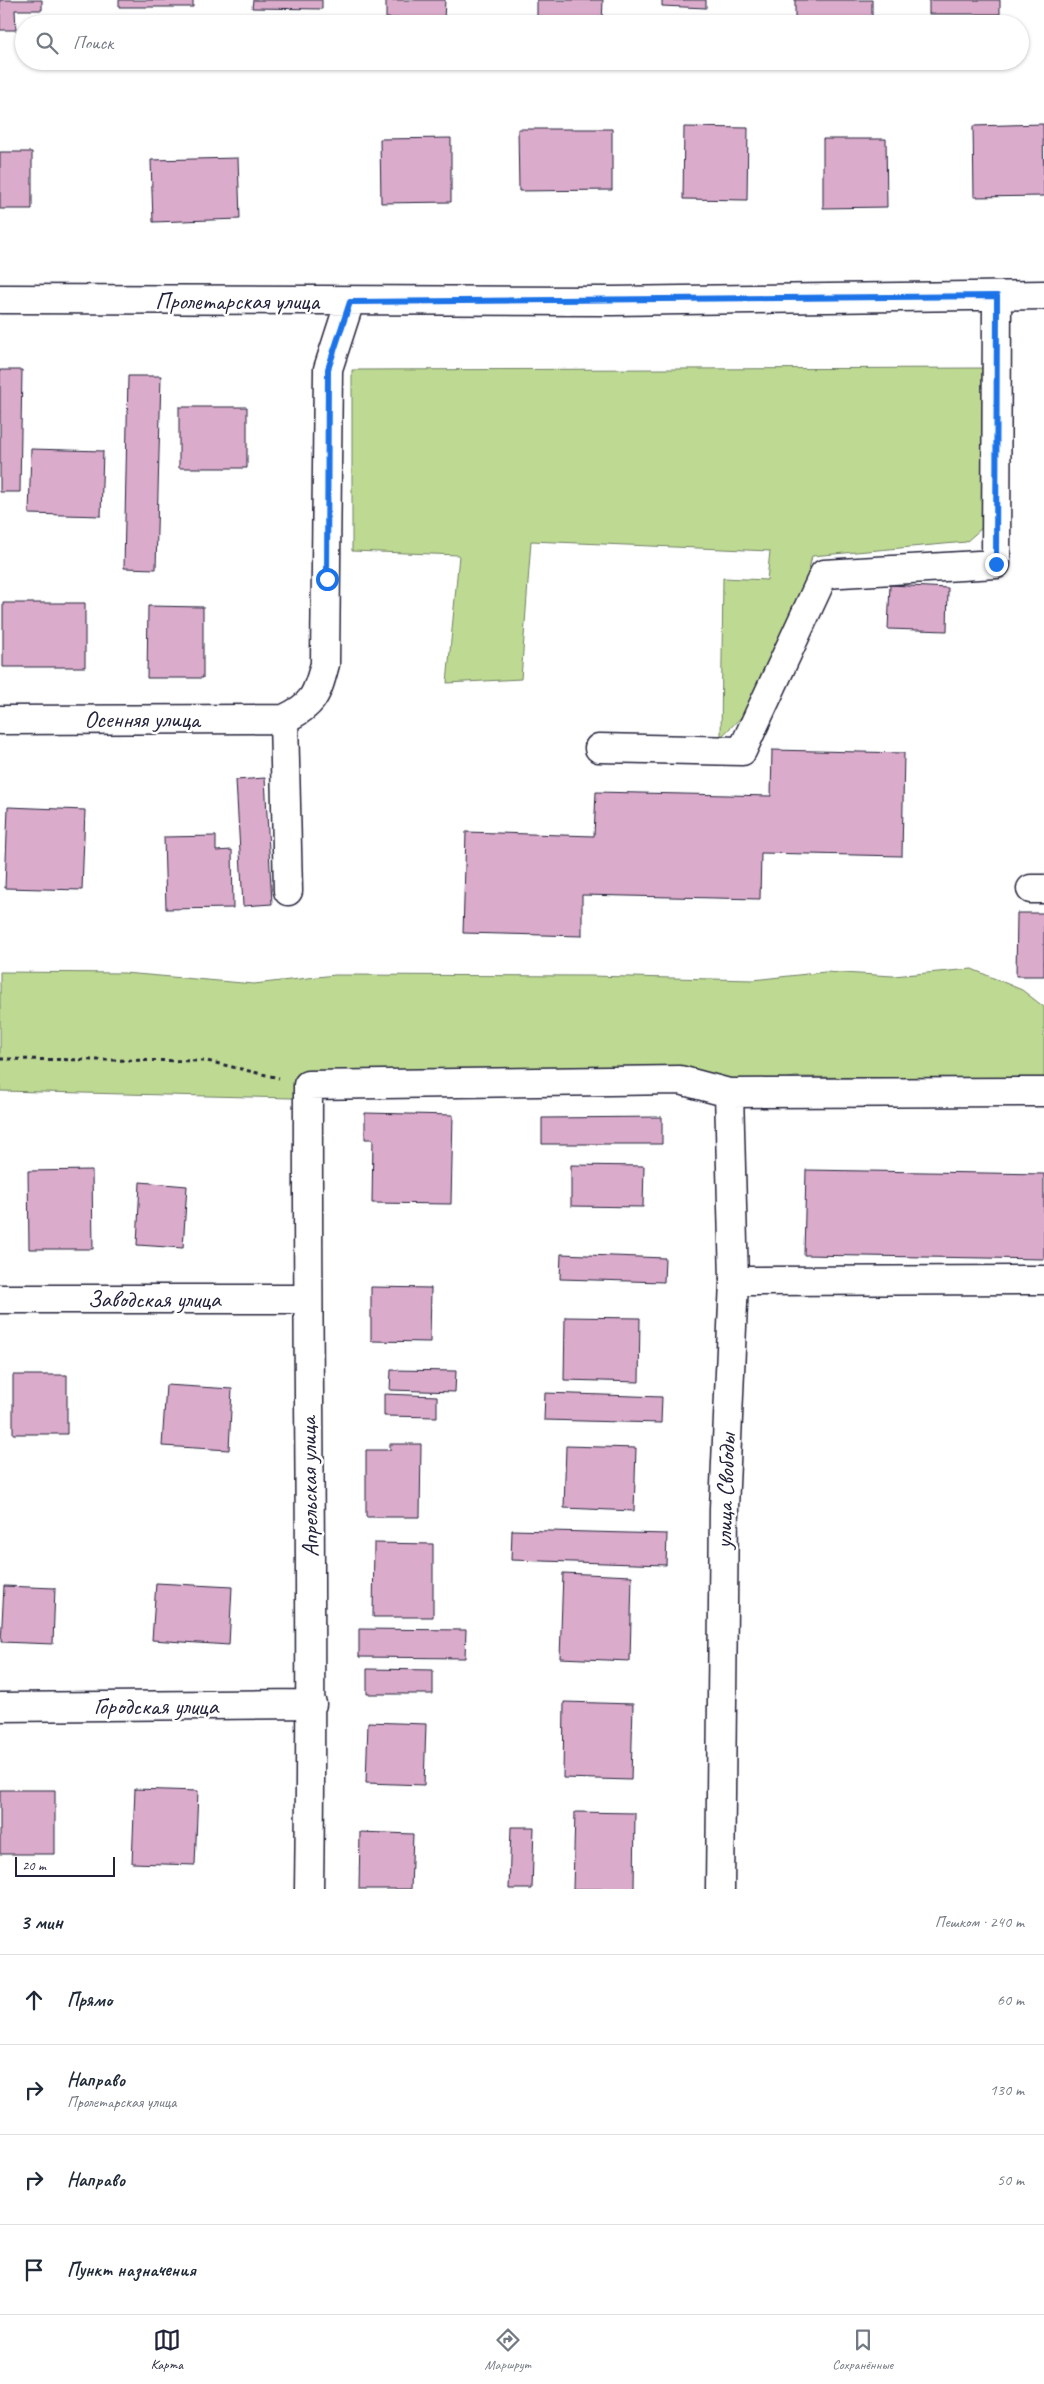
<!DOCTYPE html>
<html lang="ru">
<head>
<meta charset="utf-8">
<style>
  :root { --surface:#fff; --page:#f6f6f7; --text:#1f2937; --muted:#747a83; --line:#e0e1e3; --accent:#22223b }
  body { margin:0; font-family:Caveat,sans-serif; background:var(--page); color:var(--text) }
  .scale { position:absolute; left:15px; bottom:12px; width:100px; box-sizing:border-box; padding-left:5px; border:2px solid #22223b; border-top:0; font-size:14px; line-height:18px; white-space:nowrap; color:#22223b; -webkit-text-stroke:4px #fff; paint-order:stroke }
  .stop { position:absolute; width:15px; height:15px; margin:-11px; border:4px solid #1a73e8; border-radius:50%; background:#fff }
  .stop.end { background:#1a73e8; border-color:#fff; box-shadow:0 1px 5px #0008 }
  .list { margin:0; padding:0; list-style:none }
  h2 { display:flex; justify-content:space-between; align-items:center; height:65px; margin:0; padding:0 20px; font-size:21px }
  h2 small { font-size:16px; font-weight:400; color:var(--muted) }
  .list li { display:grid; grid-template-columns:32px 1fr auto; gap:15px; align-items:center; box-sizing:border-box; height:90px; padding:0 20px; border-top:1px solid var(--line) }
  .list b { display:block; font-size:19px; white-space:nowrap }
  .list p { margin:0; font-size:16px; white-space:nowrap; color:var(--muted) }
  .list em { font-size:16px; font-style:normal; color:var(--muted) }
  .icon { flex:none; width:28px; height:28px; fill:none; stroke:currentColor; stroke-width:2; stroke-linecap:round; stroke-linejoin:round }
  .map { position:relative; flex:none; width:1044px; height:1889px; overflow:hidden }
  .search { position:absolute; background:var(--surface); box-shadow:0 1px 4px #0004; left:15px; right:15px; top:15px; height:55px; display:flex; align-items:center; gap:12px; box-sizing:border-box; padding:0 18px; border-radius:28px; color:var(--muted); font-size:19px }
  .sheet { height:425px; background:var(--surface) }
  nav { display:flex; justify-content:space-around; align-items:center; box-sizing:border-box; height:70px; border-top:1px solid var(--line); background:var(--surface); font-size:14px; color:var(--muted) }
  nav a { display:grid; justify-items:center; gap:2px }
  nav .on { color:var(--accent) }
  .map>svg:first-child { display:block }
</style>
</head>
<body>
<div class="map">
<svg width="1044" height="1889" viewBox="0 0 1044 1889">
  <rect width="100%" height="100%" fill="#fff"/>
  <filter id="ink" filterUnits="userSpaceOnUse"><feTurbulence type="fractalNoise" baseFrequency=".02" numOctaves="2"/><feDisplacementMap in="SourceGraphic" scale="10" xChannelSelector="R" yChannelSelector="G"/><feConvolveMatrix kernelMatrix="1 2 1 2 8 2 1 2 1" color-interpolation-filters="sRGB"/></filter>
  <g filter="url(#ink)">
    <!-- green -->
    <path fill="#beda92" stroke="#707e66" d="M995 368 983 527 966 542 812 556 791 647 764 695 721 737 723 578 767 580 770 551 531 541 521 679 447 683 459 555 352 551V370Z
      M972 969 1022 990 1044 1007V1079L795 1077 693 1095 617 1093 333 1099 0 1091V972L124 973 254 984 335 975 590 976 753 980 825 972 893 976Z"/>
    <!-- building -->
    <path fill="#daabcb" stroke="#22223b" d="M0 0H42V10H15L16 30H0Z
      M119 0H193V7H119Z
      M253 0H322V9L252 8Z
      M386 0H445L444 20 386 18Z
      M537 0H603L602 23 537 22Z
      M662 0H706V8L662 6Z
      M795 0H872V20L795 19Z
      M929 0H1000V14H929Z
      M1043 124 1044 196 974 197 973 126Z
      M684 127 748 128 747 200 683 199Z
      M518 129H612V190L519 191Z
      M451 138V202L381 203 380 139Z
      M823 139H886L887 207 823 208Z
      M0 152H32V209H0Z
      M238 158 240 219 153 222 151 160Z
      M0 370H22L20 492H0Z
      M128 376H161L156 569 124 568Z
      M179 407H247V468H179Z
      M31 449 103 451 101 516 29 514Z
      M890 585 948 588 947 631 888 629Z
      M3 603H85V667H3Z
      M148 606 203 607V678H147Z
      M772 750 904 753 902 856 761 853 760 899 582 895V936L463 933 466 832 594 836 596 792 771 796Z
      M265 778 272 904 243 906 236 780Z
      M8 807 85 810 82 890 5 888Z
      M216 836V851L232 850 233 908 166 909 164 837Z
      M1017 913H1044V976H1016Z
      M365 1113 453 1115 451 1204 372 1203 373 1139H365Z
      M662 1117V1144H542V1118Z
      M571 1165 644 1166 643 1207 571 1206Z
      M92 1170 93 1249H29L28 1171Z
      M806 1170 1044 1174V1259L804 1255Z
      M140 1182 187 1186 183 1248 137 1245Z
      M561 1254 665 1258 664 1282 560 1279Z
      M371 1287 431 1288 430 1342 371 1341Z
      M565 1317 640 1318 639 1382 564 1380Z
      M391 1370 456 1371 455 1392 390 1390Z
      M13 1375H67V1434H13Z
      M166 1385 232 1389 229 1450 162 1446Z
      M545 1393 662 1397 661 1423 544 1420Z
      M384 1394 437 1396V1417L384 1416Z
      M390 1444H421L420 1517H366V1450H390Z
      M566 1446 636 1448 634 1511 564 1508Z
      M512 1530 667 1534 666 1565 511 1560Z
      M374 1543 433 1544V1617H373Z
      M563 1573 632 1576 630 1661 560 1658Z
      M156 1583 232 1587 229 1645 152 1640Z
      M4 1586 55 1588 53 1644 1 1642Z
      M359 1629 466 1630 465 1658 359 1657Z
      M367 1669 433 1670V1694H367Z
      M564 1702 633 1704 631 1780 563 1778Z
      M368 1722 426 1724 424 1785 366 1783Z
      M135 1789 198 1791 195 1865 132 1863Z
      M0 1790H55V1854H0Z
      M575 1812 635 1813 634 1889H573Z
      M511 1827H534L532 1889H509Z
      M360 1832 413 1834 411 1889H359Z"/>
    <g fill="none" stroke-linecap="round" stroke-linejoin="round">
      <!-- minor casing -->
      <g stroke="#22223b" stroke-width="31">
        <path id="minor" d="M0 299 612 301 1044 295
          M0 720 284 719
          M599 748 742 751 824 574 996 564 997 296
          M1031 889H1044
          M288 891 284 719C314 705 317 694 325 664L328 369 350 301
          M734 1281 1044 1280
          M0 1299H308
          M0 1707 312 1704
          M309 1889C313 1621 307 1353 308 1085L680 1080 729 1093 1044 1092
          M720 1889 724 1508 734 1281 729 1093"/>
      </g>
      <!-- path -->
      <path stroke="#22223b" stroke-width="3" stroke-dasharray="4 4" stroke-linecap="butt" d="M0 1059 207 1061 279 1078"/>
      <!-- minor -->
      <use href="#minor" stroke="#fff" stroke-width="28"/>
    </g>
  </g>
  <g fill="none" stroke-linecap="round" stroke-linejoin="round" filter="url(#ink)">
    <!-- route -->
    <path stroke="#1a73e8" stroke-width="6" d="M327 579 328 369 350 302 997 296 996 564"/>
  </g>
  <g text-anchor="middle" stroke-width="5" stroke-linejoin="round" paint-order="stroke">
    <!-- street labels -->
    <g font-size="24" fill="#22223b" stroke="#fff">
      <text x="237" y="309">Пролетарская улица</text>
      <text x="142" y="727">Осенняя улица</text>
      <text x="154" y="1307">Заводская улица</text>
      <text transform="translate(309 1487) rotate(-91)" y="8">Апрельская улица</text>
      <text transform="translate(725 1491) rotate(-88)" y="8">улица Свободы</text>
      <text x="156" y="1714">Городская улица</text>
    </g>
  </g>
</svg>
<div class="scale">20 m</div>
<div class="stop" style="left:327px;top:579px"></div>
<div class="stop end" style="left:996px;top:564px"></div>
<div class="search"><svg class="icon" aria-label="search" viewBox="0 0 24 24"><circle cx="10" cy="10" r="6"/><path d="M15 15l6 6"/></svg>Поиск</div>
</div>
<section class="sheet">
<h2>3 мин<small>Пешком · 240 m</small></h2>
<ul class="list">
<li><svg class="icon" aria-label="ahead" viewBox="0 0 24 24"><path d="M12 20V5M6 11l6-6 6 6"/></svg><div><b>Прямо</b></div><em>60 m</em></li>
<li><svg class="icon" aria-label="right" viewBox="0 0 24 24"><path d="M7 20v-9h11M14 6l5 5-5 5"/></svg><div><b>Направо</b><p>Пролетарская улица</p></div><em>130 m</em></li>
<li><svg class="icon" aria-label="right" viewBox="0 0 24 24"><path d="M7 20v-9h11M14 6l5 5-5 5"/></svg><div><b>Направо</b></div><em>50 m</em></li>
<li><svg class="icon" aria-label="arrive" viewBox="0 0 24 24"><path d="M6 21V4h12l-3 4 3 4H6"/></svg><div><b>Пункт назначения</b></div></li>
</ul>
</section>
<nav>
<a class="on"><svg class="icon" aria-label="map" viewBox="0 0 24 24"><path d="M3 6l6-2 6 2 6-2v14l-6 2-6-2-6 2zM9 4v14M15 6v14"/></svg>Карта</a>
<a><svg class="icon" aria-label="directions" viewBox="0 0 24 24"><path d="M12 3l9 9-9 9-9-9zM9 14v-3h6M13 9l2 2-2 2"/></svg>Маршрут</a>
<a><svg class="icon" aria-label="saved" viewBox="0 0 24 24"><path d="M7 4h10v16l-5-4-5 4z"/></svg>Сохранённые</a>
</nav>
</body>
</html>
